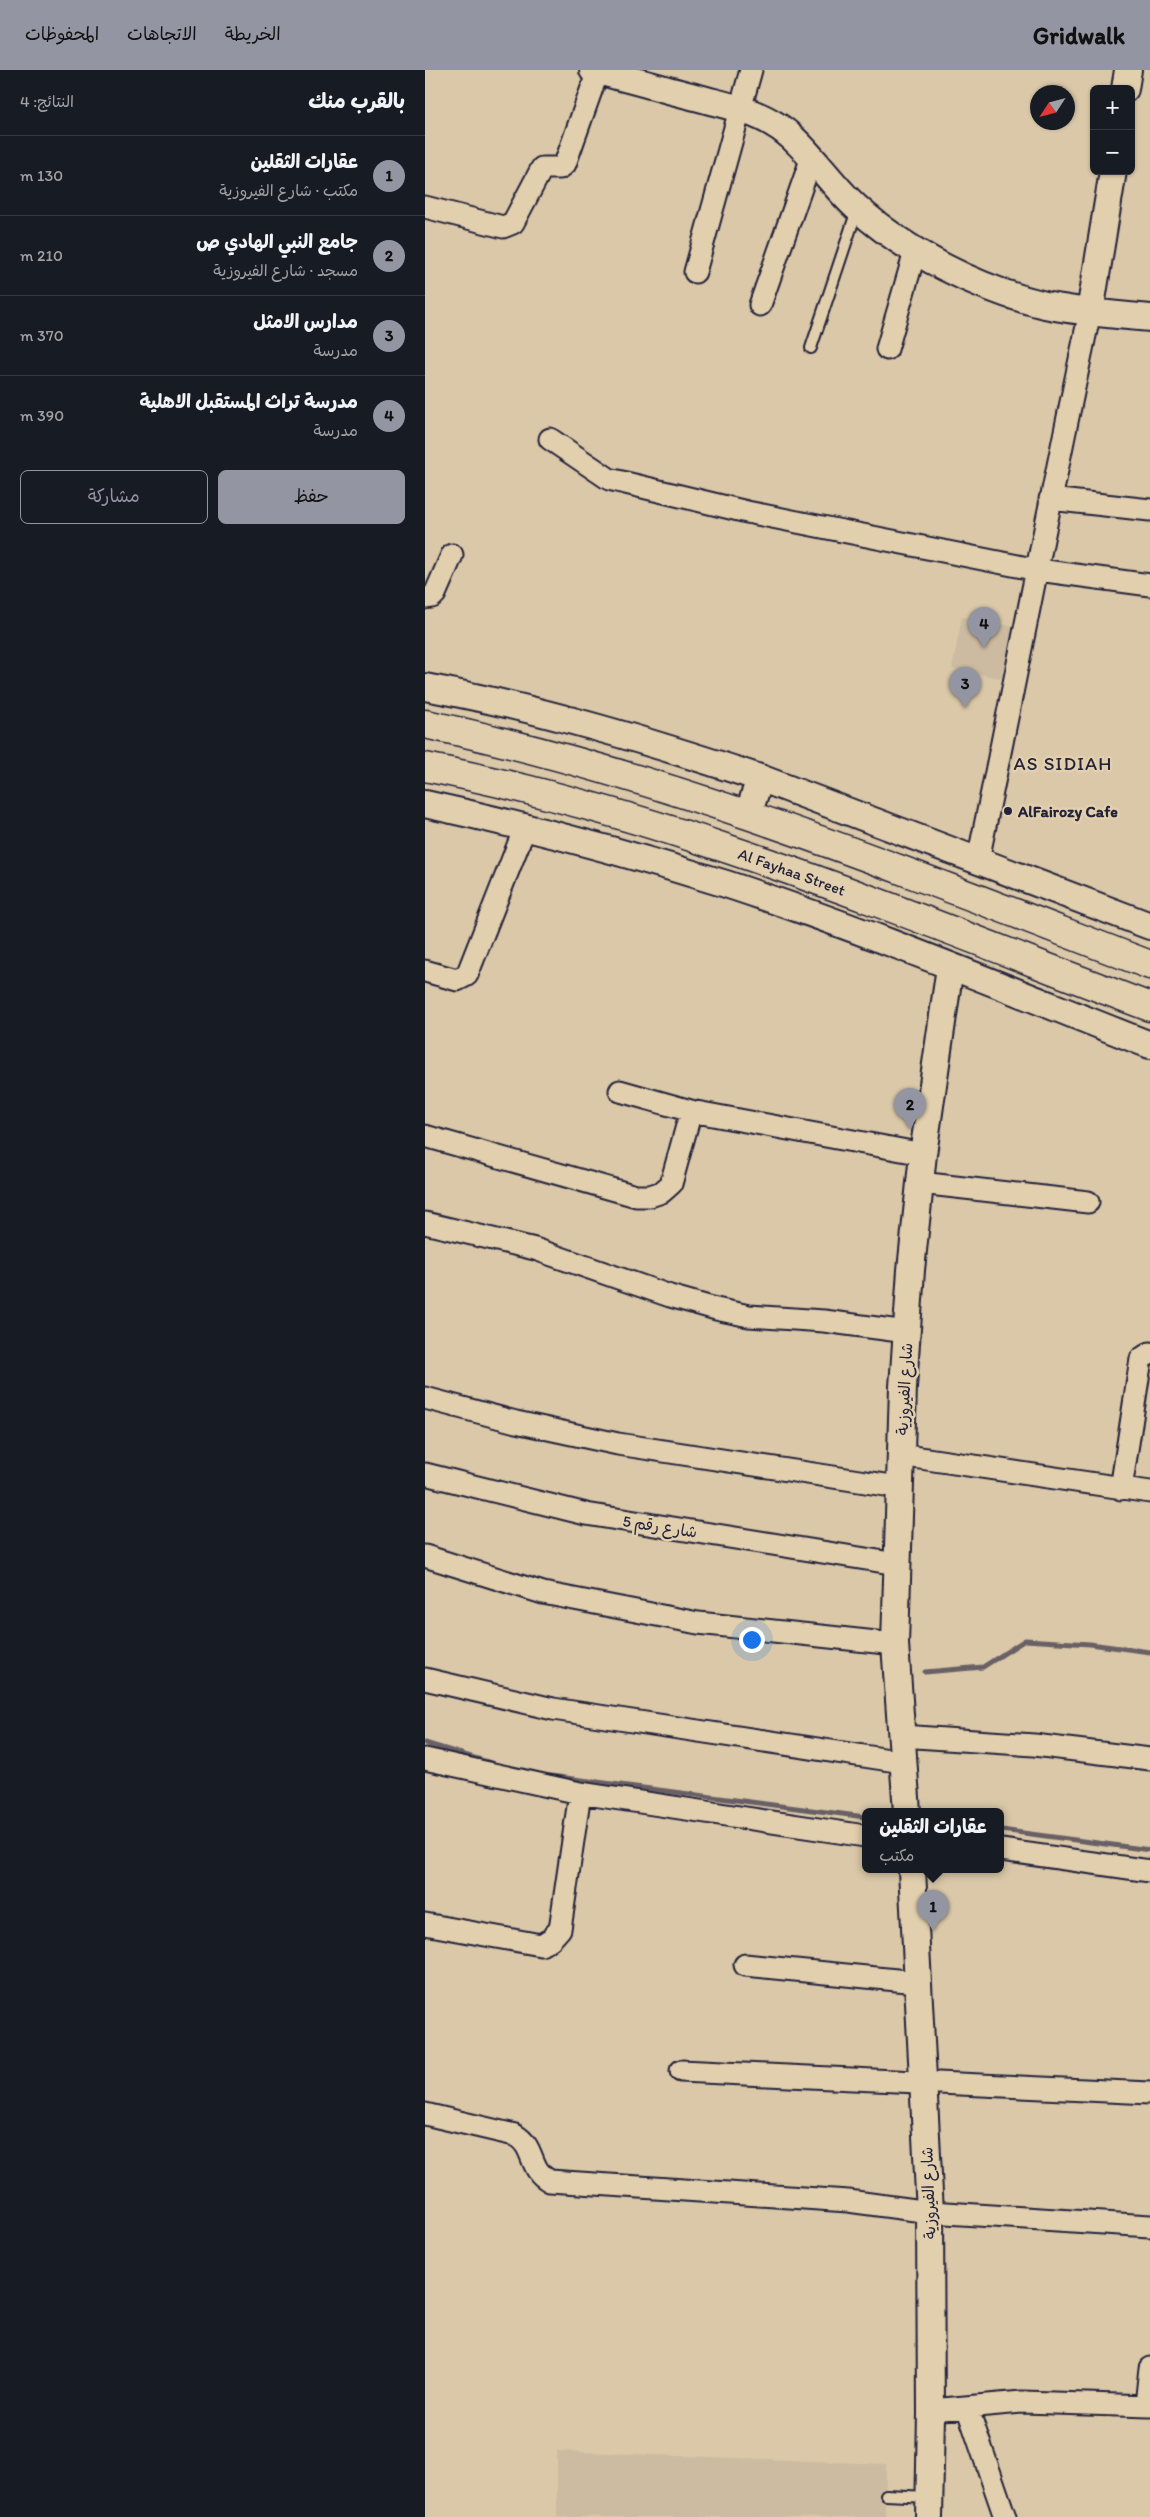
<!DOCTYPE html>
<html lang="ar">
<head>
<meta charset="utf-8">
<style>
  :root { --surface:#171b24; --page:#20242c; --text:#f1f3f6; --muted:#9ea1a6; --line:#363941; --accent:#9495a2 }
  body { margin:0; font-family:Itim,"Playpen Sans Arabic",sans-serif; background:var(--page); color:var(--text); direction:rtl }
  .controls { position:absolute; right:15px; top:15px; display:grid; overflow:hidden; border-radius:8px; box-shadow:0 1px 4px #0004 }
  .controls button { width:45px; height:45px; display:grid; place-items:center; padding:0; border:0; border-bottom:1px solid var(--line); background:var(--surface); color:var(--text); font:25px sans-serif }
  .compass { position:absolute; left:605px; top:15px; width:45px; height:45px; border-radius:50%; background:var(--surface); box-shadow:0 1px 4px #0004; rotate:234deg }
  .you { position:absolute; left:326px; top:1569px; width:18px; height:18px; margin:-12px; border:4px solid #fff; border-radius:50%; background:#1a73e8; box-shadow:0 0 0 8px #1a73e833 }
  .badge { display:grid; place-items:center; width:32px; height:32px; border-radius:50%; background:var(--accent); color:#111; font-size:16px; font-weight:700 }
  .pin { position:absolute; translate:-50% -41px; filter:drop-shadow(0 1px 2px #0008) }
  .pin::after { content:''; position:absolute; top:26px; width:18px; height:15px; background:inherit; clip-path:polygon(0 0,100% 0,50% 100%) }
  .popup { position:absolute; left:437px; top:1738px; width:142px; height:65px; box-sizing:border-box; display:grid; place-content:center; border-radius:8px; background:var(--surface); filter:drop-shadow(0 1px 4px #0005); font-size:16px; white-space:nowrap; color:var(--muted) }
  .popup b { font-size:19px; color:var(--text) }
  .popup::after { content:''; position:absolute; left:50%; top:100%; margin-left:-10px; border:10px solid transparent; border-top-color:var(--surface) }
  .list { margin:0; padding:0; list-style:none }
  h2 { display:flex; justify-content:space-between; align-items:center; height:65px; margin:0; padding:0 20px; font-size:21px }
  h2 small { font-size:16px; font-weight:400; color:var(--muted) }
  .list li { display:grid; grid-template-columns:32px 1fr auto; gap:15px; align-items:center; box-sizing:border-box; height:80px; padding:0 20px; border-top:1px solid var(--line) }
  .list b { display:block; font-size:19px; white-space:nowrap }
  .list p { margin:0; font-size:16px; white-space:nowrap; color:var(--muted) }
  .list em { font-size:16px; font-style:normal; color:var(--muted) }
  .actions { display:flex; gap:10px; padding:15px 20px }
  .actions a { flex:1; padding:11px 0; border:1px solid var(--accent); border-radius:8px; text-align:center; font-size:18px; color:var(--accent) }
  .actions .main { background:var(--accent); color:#111 }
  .map { position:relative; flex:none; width:725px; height:2447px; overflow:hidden; direction:ltr }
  header { display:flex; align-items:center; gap:30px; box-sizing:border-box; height:70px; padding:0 25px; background:var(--accent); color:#111 }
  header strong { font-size:24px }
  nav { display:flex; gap:28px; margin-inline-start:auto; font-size:18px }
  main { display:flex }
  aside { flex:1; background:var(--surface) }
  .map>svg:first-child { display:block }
</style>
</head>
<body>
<header>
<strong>Gridwalk</strong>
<nav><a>الخريطة</a><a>الاتجاهات</a><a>المحفوظات</a></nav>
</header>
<main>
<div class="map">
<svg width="725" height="2447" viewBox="0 0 725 2447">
  <rect width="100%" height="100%" fill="#dac8a8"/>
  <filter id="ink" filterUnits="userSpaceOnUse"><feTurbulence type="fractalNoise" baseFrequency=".02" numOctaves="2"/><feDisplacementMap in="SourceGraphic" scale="10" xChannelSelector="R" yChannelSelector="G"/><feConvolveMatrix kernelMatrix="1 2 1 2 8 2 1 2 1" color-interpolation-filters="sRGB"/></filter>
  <g filter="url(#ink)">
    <!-- built -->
    <path fill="#ccbba0" d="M537 547 591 557 581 609 527 599Z
      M132 2381 461 2394 460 2447H132Z"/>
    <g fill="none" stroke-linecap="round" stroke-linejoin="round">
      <!-- stream -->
      <path stroke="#686065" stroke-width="5" d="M500 1602 558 1597 600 1570 665 1574 725 1582
        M0 1673 69 1694
        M126 1706 440 1747
        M576 1760 725 1780"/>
      <!-- service casing -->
      <g stroke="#22223b" stroke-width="14">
        <path id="service" d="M386 278 432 140
          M461 2425 503 2427"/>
      </g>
      <!-- minor casing -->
      <g stroke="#22223b" stroke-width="25">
        <path id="minor" d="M0 137 78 157 88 153 117 98H135L140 94 173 1
          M270 202 326 0
          M335 235 386 90
          M462 279 490 182
          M125 369 184 409 322 442 613 500 725 515
          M625 429 725 440
          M0 528 7 527 10 524 27 485
          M553 790C591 607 626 424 665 242
          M0 901 32 910 42 905 101 755
          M195 1021 266 1041 498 1084
          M0 1066 211 1126H225L237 1122 246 1114 266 1041
          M495 1113 663 1132
          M0 1153 110 1179 245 1226 291 1239 324 1246 399 1251 482 1262
          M0 1328 91 1352 193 1374 473 1417
          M475 1385 725 1422
          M0 1404 161 1444 472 1494
          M696 1419 716 1289 725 1283
          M0 1486 118 1523 273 1553 470 1574
          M0 1609 128 1639 478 1692
          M476 1666 609 1675 725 1689
          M0 1689 155 1723 440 1766
          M576 1780 725 1801
          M0 1854 116 1875 126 1869 135 1859 155 1723
          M320 1895 492 1912
          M256 2001 725 2023
          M0 2044 90 2065C111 2077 103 2100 125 2111L423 2131 505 2142 725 2156
          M721 2335 725 2298
          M542 2337 580 2447
          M506 2340 597 2332 725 2336"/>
      </g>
      <!-- tertiary casing -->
      <g stroke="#22223b" stroke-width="30">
        <path id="tertiary" d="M168 0C204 9 239 19 274 28 299 35 327 40 349 54 378 70 404 113 431 137 482 183 553 219 620 235 654 242 690 245 725 248
          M700 19 703 0
          M665 242 688 101
          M0 617C114 638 226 672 335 708L725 856
          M0 734C102 756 202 783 301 814 444 861 585 920 725 975
          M323 745 335 708
          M482 1742 470 1574 478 1317 486 1200 498 1084 525 897
          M487 1800 505 2142 506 2344 504 2447"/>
      </g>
      <!-- trunk casing -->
      <g stroke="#22223b" stroke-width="31">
        <g id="trunk">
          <path d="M0 654C250 707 487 804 725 895"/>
          <path id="s1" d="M0 697C251 745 487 847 725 937"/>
        </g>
      </g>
      <!-- service -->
      <use href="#service" stroke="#e2cfad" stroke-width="10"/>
      <!-- minor -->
      <use href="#minor" stroke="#e2cfad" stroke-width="21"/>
      <!-- tertiary -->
      <use href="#tertiary" stroke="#e2cfad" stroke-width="26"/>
      <!-- trunk -->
      <use href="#trunk" stroke="#e2cfad" stroke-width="28"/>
    </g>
  </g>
  <!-- markers -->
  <circle fill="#22223b" stroke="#e2cfad" stroke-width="2" cx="583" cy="741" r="5"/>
  <g text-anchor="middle" stroke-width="5" stroke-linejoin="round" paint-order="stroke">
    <!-- poi labels -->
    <g font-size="16" font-weight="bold" fill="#22223b" stroke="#e2cfad" text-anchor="start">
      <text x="593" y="747">AlFairozy Cafe</text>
    </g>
    <!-- street labels -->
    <g font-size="16" fill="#22223b" stroke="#e2cfad">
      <text dy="6" stroke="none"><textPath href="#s1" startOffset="382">Al Fayhaa Street</textPath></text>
      <text transform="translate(479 1319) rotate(-87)" y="6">شارع الفيروزية</text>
      <text transform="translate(235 1456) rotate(9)" y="6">شارع رقم 5</text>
      <text transform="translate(503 2123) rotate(-92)" y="6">شارع الفيروزية</text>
    </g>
    <!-- quarter labels -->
    <g font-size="19" letter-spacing="1" fill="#22223b" stroke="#e2cfad">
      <text x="638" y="700">AS SIDIAH</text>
    </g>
  </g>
</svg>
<div class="controls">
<button>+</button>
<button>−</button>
</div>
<svg class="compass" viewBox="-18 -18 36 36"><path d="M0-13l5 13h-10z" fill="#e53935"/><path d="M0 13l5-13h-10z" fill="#9ea1a6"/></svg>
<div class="you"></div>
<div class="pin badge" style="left:508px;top:1861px">1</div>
<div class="popup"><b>عقارات الثقلين</b>مكتب</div>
<div class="pin badge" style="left:485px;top:1059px">2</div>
<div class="pin badge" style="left:540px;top:638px">3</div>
<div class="pin badge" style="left:559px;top:578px">4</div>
</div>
<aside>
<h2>بالقرب منك<small>النتائج: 4</small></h2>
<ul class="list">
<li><span class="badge">1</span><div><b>عقارات الثقلين</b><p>مكتب · شارع الفيروزية</p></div><em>130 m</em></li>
<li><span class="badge">2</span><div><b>جامع النبي الهادي ص</b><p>مسجد · شارع الفيروزية</p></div><em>210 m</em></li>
<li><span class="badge">3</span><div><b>مدارس الامثل</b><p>مدرسة</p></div><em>370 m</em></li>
<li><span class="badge">4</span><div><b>مدرسة تراث المستقبل الاهلية</b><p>مدرسة</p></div><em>390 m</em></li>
</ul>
<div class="actions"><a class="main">حفظ</a><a>مشاركة</a></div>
</aside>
</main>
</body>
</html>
